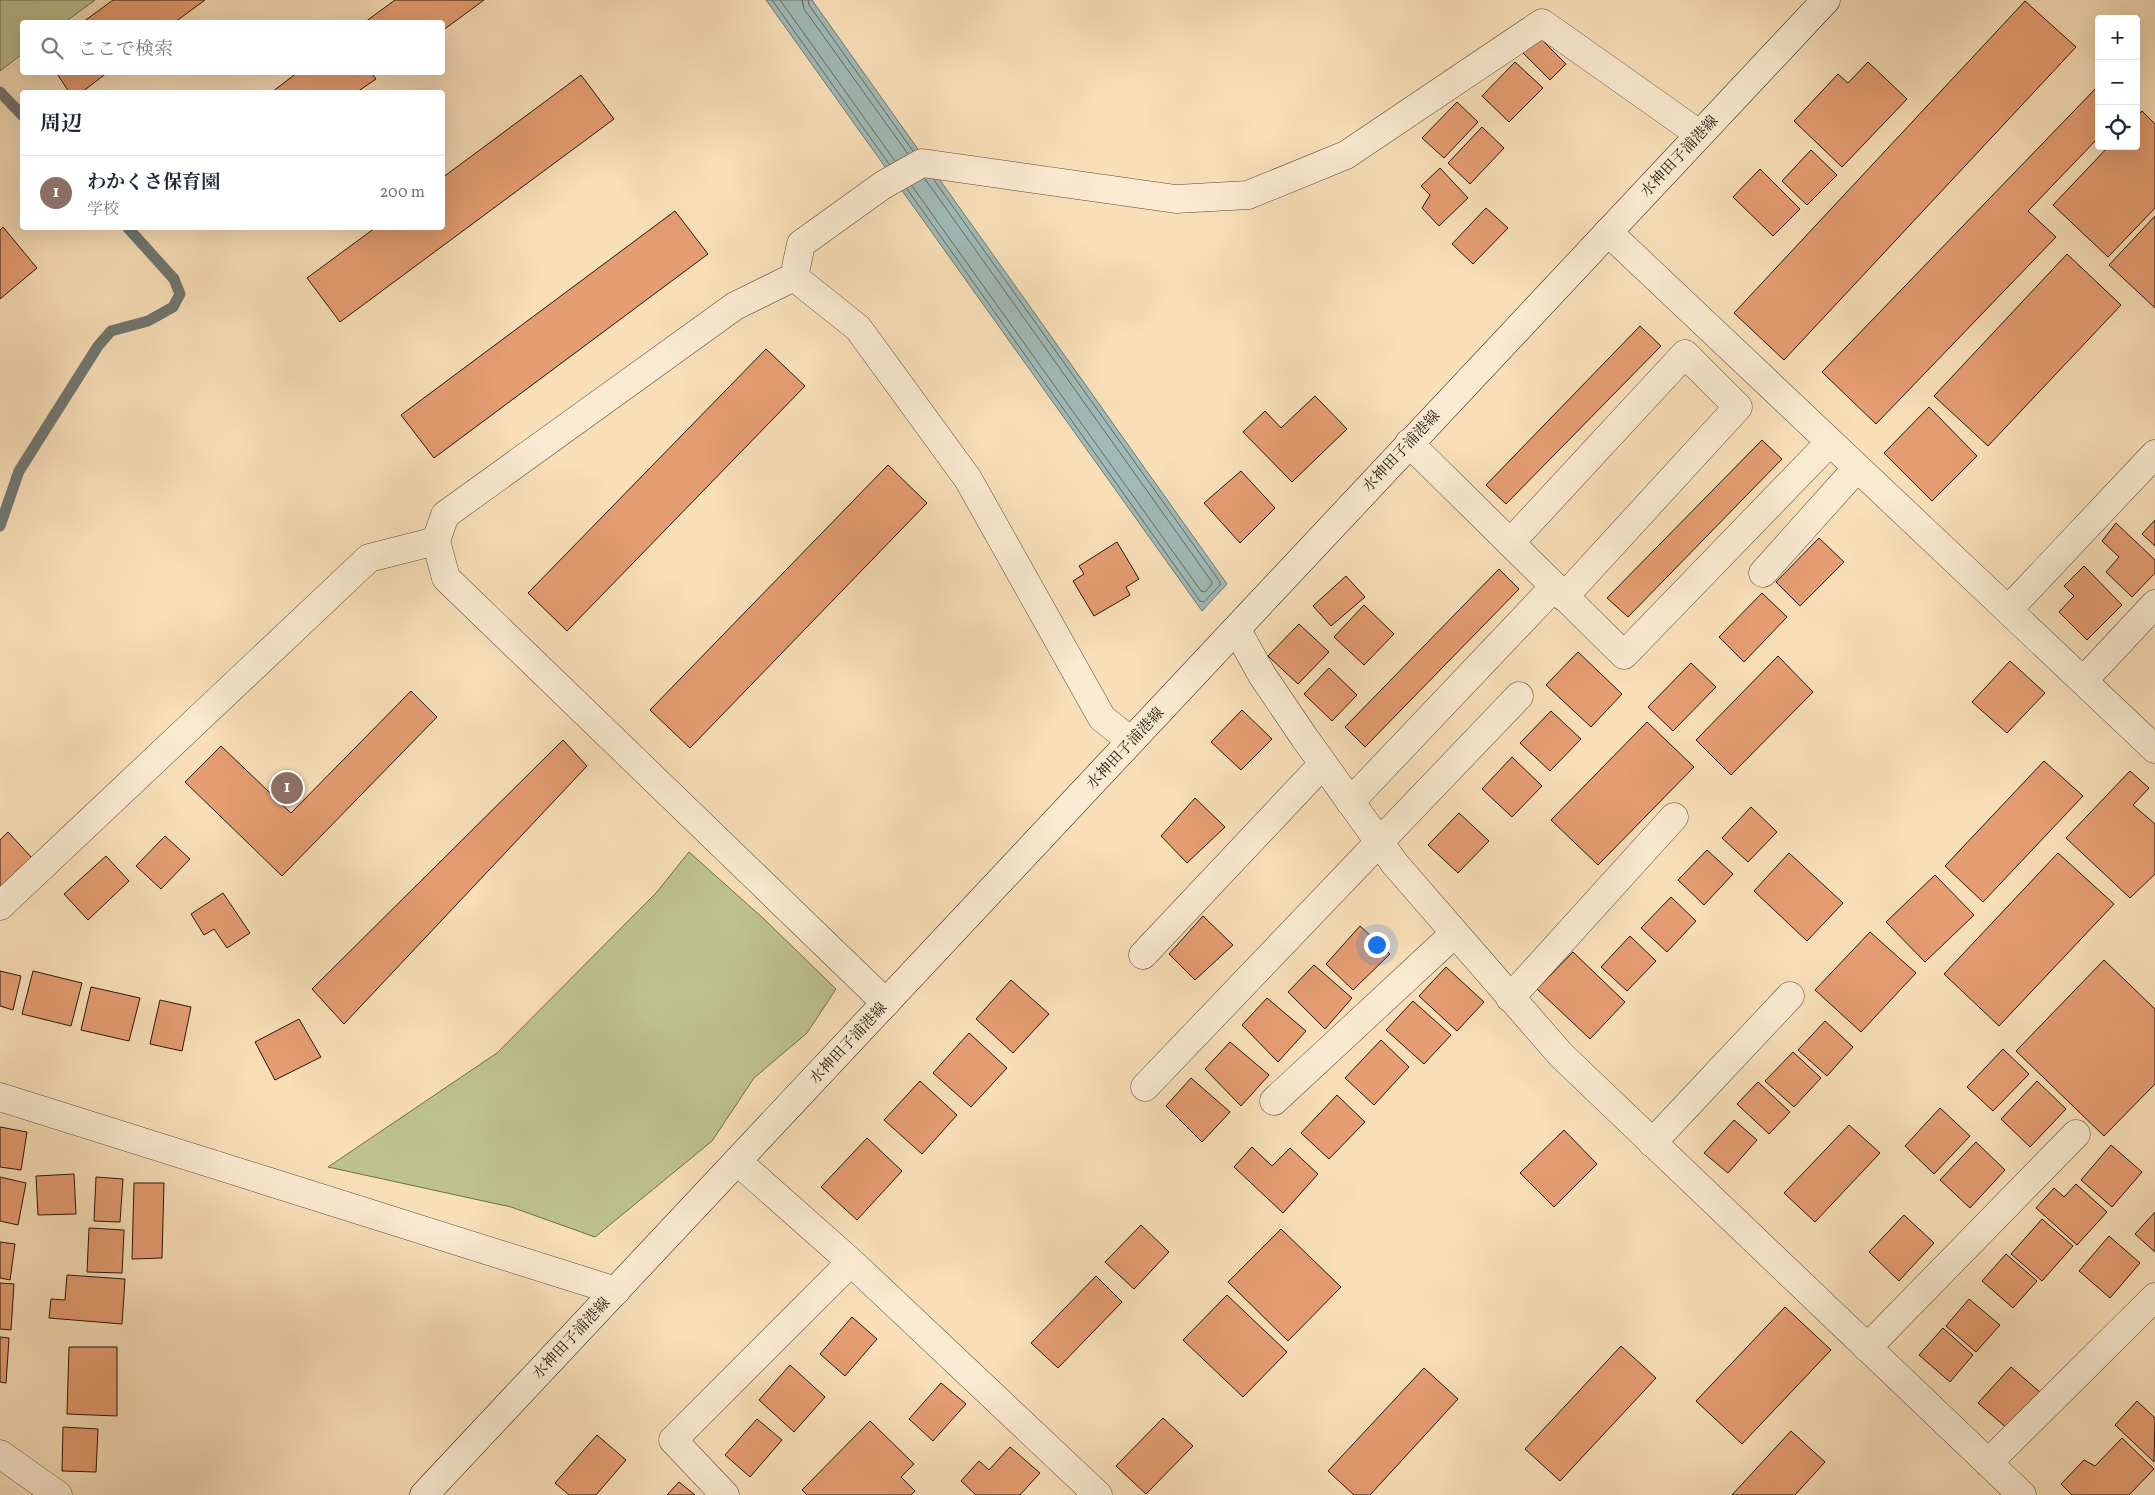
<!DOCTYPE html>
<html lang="ja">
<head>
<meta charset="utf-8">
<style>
  :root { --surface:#fff; --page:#f2f2f3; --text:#1f2937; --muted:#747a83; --line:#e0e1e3; --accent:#8f2418 }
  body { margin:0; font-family:Vollkorn,"Noto Serif JP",serif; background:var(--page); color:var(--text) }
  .controls { position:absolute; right:15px; top:15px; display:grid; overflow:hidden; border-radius:5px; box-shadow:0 5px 20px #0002 }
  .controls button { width:45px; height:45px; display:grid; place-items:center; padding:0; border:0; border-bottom:1px solid var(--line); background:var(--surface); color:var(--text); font:25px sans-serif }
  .you { position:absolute; left:1376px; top:944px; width:18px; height:18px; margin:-12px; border:4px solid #fff; border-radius:50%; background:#1a73e8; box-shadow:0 0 0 8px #1a73e833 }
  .badge { display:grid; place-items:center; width:32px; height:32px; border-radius:50%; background:var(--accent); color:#fff; font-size:16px; font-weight:700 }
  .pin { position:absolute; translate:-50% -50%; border:2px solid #fff; box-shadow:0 1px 5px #0006 }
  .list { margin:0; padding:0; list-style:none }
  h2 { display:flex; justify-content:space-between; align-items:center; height:65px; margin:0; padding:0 20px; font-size:21px }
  h2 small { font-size:16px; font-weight:400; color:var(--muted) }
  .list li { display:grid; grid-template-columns:32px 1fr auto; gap:15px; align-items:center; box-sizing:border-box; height:75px; padding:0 20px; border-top:1px solid var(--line) }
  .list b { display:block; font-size:19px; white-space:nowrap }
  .list p { margin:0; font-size:16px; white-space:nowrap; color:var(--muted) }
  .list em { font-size:16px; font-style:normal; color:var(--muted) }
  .icon { flex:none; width:28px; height:28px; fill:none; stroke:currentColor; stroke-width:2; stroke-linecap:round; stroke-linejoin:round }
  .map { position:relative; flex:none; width:2155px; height:1495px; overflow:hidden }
  .search { position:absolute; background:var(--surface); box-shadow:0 5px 20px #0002; left:20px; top:20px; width:425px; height:55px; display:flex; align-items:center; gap:12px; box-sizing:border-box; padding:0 18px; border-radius:5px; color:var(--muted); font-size:19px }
  .panel { position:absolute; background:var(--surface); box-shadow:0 5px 20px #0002; left:20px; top:90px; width:425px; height:140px; border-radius:5px }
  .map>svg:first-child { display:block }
</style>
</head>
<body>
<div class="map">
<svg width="2155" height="1495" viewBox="0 0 2155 1495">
  <rect width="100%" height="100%" fill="#f8dfb8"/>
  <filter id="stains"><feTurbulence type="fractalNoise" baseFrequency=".004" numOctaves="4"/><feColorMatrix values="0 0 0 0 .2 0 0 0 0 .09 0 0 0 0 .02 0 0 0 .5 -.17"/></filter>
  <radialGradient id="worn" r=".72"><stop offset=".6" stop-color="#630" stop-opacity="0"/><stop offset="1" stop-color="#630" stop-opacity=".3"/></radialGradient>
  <!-- green -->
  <path fill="#bdc28f" stroke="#726c4d" d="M0 0H95L65 22H22V54L0 71Z
    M689 852 764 919 836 989 807 1033 754 1078 712 1141 595 1237 511 1207 328 1167 497 1053 656 893Z"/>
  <!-- water -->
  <path fill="#a0bab7" stroke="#707872" d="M766 0H812L1227 584 1202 611Z"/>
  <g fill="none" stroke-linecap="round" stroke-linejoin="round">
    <!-- shore -->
    <path stroke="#646861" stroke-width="1" d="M772 0 889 164
      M780 0 895 161
      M802 0 804 9 908 154
      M808 0 809 5 913 151
      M912 186 1201 591 1205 592 1212 584V582L925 179
      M907 189 1200 601 1204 602 1220 585V582L934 180"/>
    <!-- stream -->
    <path stroke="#707872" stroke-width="11" d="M0 92 22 115
      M0 526 19 471 98 346 111 331 148 321 173 307 180 294 174 279 128 228"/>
  </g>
  <!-- building -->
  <path fill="#e59d72" stroke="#27160b" d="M113 0H205L175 22H83Z
    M395 0H484L442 31V22H365Z
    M2025 1 2076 47 1784 360 1734 313Z
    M1539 37 1566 64 1550 80 1523 53Z
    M1515 62 1543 88 1509 122 1482 96Z
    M1868 62 1907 99 1842 167 1794 121 1838 74 1848 83Z
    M56 72H108L82 92H69Z
    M298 72H371L376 79 357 92H272Z
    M581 75 614 119 340 322 307 278 375 228H442V178Z
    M2099 85V137L2028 211 2056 237 1876 424 1822 372Z
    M1457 102 1478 122 1444 158 1422 138Z
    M2142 111 2155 124V208L2108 257 2053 205 2109 146H2136V117Z
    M1482 127 1504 148 1470 184 1448 163Z
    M1811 150 1837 175 1807 205 1782 181Z
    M1440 168 1468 198 1439 226 1422 208 1430 195 1421 186Z
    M1760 169 1800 209 1773 236 1733 197Z
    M1486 208 1508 228 1473 264 1452 244Z
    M675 211 708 254 434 458 401 415Z
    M2155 216V308L2109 265Z
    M3 227 37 268 0 299V230Z
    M2067 254 2121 305 1988 446 1934 396Z
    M1640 326 1661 346 1506 504 1486 485Z
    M766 349 805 386 567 631 528 593Z
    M1315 396 1347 429 1292 482 1243 432 1265 411 1281 428Z
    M1929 407 1977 456 1932 501 1884 453Z
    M1762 440 1782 459 1628 617 1607 598Z
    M888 465 927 503 690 748 650 710Z
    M1241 471 1275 508 1240 543 1204 503Z
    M2155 520V546L2142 534Z
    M2116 523 2155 560V573L2132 597 2106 572 2119 557 2102 541Z
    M1819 538 1844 562 1800 606 1776 582Z
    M1117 542 1139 579 1126 587 1130 595 1094 616 1073 581 1084 574 1079 566Z
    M2084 566 2122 605 2087 640 2059 612 2074 596 2064 586Z
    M1499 569 1519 589 1365 747 1345 727Z
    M1346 576 1365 597 1331 626 1313 606Z
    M1762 593 1787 617 1744 662 1719 637Z
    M1364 605 1394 634 1364 665 1334 637Z
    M1299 624 1329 652 1298 684 1268 656Z
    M1578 652 1622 694 1591 727 1546 685Z
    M1778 656 1813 692 1731 775 1696 740Z
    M2010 661 2045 693 2007 733 1972 702Z
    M1691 663 1716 687 1673 731 1648 707Z
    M1329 668 1357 695 1332 721 1304 694Z
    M411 691 437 717 282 876 185 782 221 746 291 813Z
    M1242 710 1272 739 1241 770 1211 742Z
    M1551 711 1581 739 1550 771 1520 743Z
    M1647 722 1694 767 1598 865 1551 820Z
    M563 740 587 766 344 1024 312 989Z
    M1512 757 1542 786 1512 817 1482 789Z
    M2044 761 2083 796 1983 902 1945 866Z
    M2130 771 2149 788 2133 805 2155 824V874L2130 898 2066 838Z
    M1195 798 1225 827 1187 863 1161 836Z
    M1751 807 1777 832 1748 862 1722 838Z
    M1459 813 1489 841 1458 873 1428 845Z
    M8 832 32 858 0 887V840Z
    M165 836 190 859 161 889 136 866Z
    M1707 850 1733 874 1704 905 1678 880Z
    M1789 853 1843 903 1807 941 1754 891Z
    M2058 853 2114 904 1999 1026 1944 974Z
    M106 856 129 881 88 920 64 894Z
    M1935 875 1974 915 1925 962 1886 922Z
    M223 893 250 933 227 948 214 929 204 935 191 914Z
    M1671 897 1696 921 1667 952 1641 928Z
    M1203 916 1233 945 1195 980 1169 954Z
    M1360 926 1390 954 1353 990 1326 964Z
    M1870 932 1916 973 1861 1032 1815 990Z
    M1630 936 1656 961 1627 991 1601 967Z
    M1573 952 1625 1002 1590 1039 1537 989Z
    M2104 960 2155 1009V1084L2104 1136 2016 1051Z
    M1314 965 1352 998 1325 1029 1288 992Z
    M1446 967 1484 1002 1457 1031 1419 996Z
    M0 971 21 976 13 1010 0 1006Z
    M33 971 82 983 71 1026 22 1014Z
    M1011 980 1049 1014 1013 1053 976 1019Z
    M91 987 140 998 129 1041 81 1030Z
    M1267 998 1306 1031 1278 1062 1242 1025Z
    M160 1000 191 1007 182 1051 150 1044Z
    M1413 1001 1451 1035 1424 1064 1386 1030Z
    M299 1019 321 1057 275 1080 255 1042Z
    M1825 1021 1853 1047 1827 1076 1798 1050Z
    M969 1033 1007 1068 971 1107 933 1073Z
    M1381 1040 1409 1067 1374 1105 1345 1078Z
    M1230 1042 1269 1075 1241 1106 1205 1069Z
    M2003 1049 2029 1074 1993 1111 1967 1087Z
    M1793 1052 1821 1078 1794 1107 1765 1081Z
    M1191 1078 1230 1112 1202 1142 1166 1106Z
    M920 1081 957 1115 922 1154 884 1120Z
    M2037 1081 2066 1109 2030 1147 2001 1119Z
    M1758 1082 1790 1112 1769 1134 1737 1104Z
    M1337 1095 1365 1122 1329 1159 1301 1133Z
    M1940 1108 1970 1136 1934 1174 1905 1146Z
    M1734 1120 1757 1140 1728 1173 1704 1153Z
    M1849 1125 1880 1153 1815 1222 1784 1193Z
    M0 1127 27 1132 21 1170 0 1167Z
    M1564 1130 1597 1164 1554 1207 1520 1173Z
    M867 1138 902 1171 857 1220 821 1187Z
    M1976 1142 2005 1170 1970 1208 1940 1180Z
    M2111 1145 2142 1172 2112 1207 2081 1180Z
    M1252 1147 1272 1166 1290 1148 1318 1174 1283 1213 1234 1167Z
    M74 1174 76 1214 38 1215 36 1176Z
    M0 1177 26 1183 18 1225 0 1221Z
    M96 1177 123 1179 120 1222 94 1221Z
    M134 1183H164L162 1258 132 1259Z
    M2076 1184 2107 1212 2077 1245 2036 1208 2054 1188 2064 1197Z
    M2155 1212V1252L2135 1234Z
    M1904 1215 1934 1243 1899 1281 1869 1252Z
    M2042 1219 2073 1246 2042 1281 2011 1254Z
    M1141 1225 1169 1252 1134 1289 1105 1262Z
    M89 1228 124 1230 122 1273 87 1272Z
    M1281 1229 1341 1287 1288 1341 1228 1282Z
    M2109 1236 2140 1263 2110 1298 2079 1271Z
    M0 1242 15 1244 10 1280 0 1278Z
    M2006 1254 2037 1281 2013 1308 1982 1281Z
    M67 1275 125 1279 122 1324 49 1318 51 1299 65 1300Z
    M1096 1276 1122 1302 1058 1368 1031 1343Z
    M0 1283 14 1284 11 1330 0 1329Z
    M1227 1295 1287 1352 1243 1397 1183 1340Z
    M1969 1299 2000 1325 1976 1352 1946 1326Z
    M1785 1307 1831 1350 1742 1444 1696 1401Z
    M852 1317 877 1339 845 1376 820 1354Z
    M1943 1328 1973 1355 1950 1382 1919 1355Z
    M0 1337 9 1338 6 1383 0 1382Z
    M1621 1346 1656 1378 1560 1481 1525 1449Z
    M69 1347H117V1416L67 1414Z
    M790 1365 825 1397 794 1432 759 1400Z
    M2011 1367 2041 1393 2009 1430 1978 1403Z
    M1424 1368 1458 1399 1370 1495H1354L1328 1471Z
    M941 1383 966 1404 933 1441 909 1419Z
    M2137 1401 2155 1418 2154 1462 2115 1425Z
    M1163 1418 1193 1446 1146 1494 1116 1466Z
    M757 1419 782 1440 750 1477 725 1455Z
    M870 1421 914 1464 901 1477 915 1491 911 1495H807L802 1490Z
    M63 1427 98 1429 96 1472 62 1471Z
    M1791 1431 1825 1462 1795 1495H1732Z
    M597 1435 626 1460 596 1495H569L555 1483Z
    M2122 1438 2154 1469 2129 1495H2072L2061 1484 2084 1460 2095 1466Z
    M1010 1447 1040 1473 1020 1495H976L961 1481 979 1461 989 1470Z
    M679 1482 695 1495H667Z"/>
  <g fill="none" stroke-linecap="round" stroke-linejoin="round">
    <!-- minor casing -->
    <g stroke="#5b4836" stroke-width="29">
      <path id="minor" d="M1608 232 2155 749
        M794 277 801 244 883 185 922 163 1176 199 1248 195 1346 155 1542 23 1699 134
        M1409 443 1624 655 1830 442
        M1510 543 1685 354 1738 407 1564 597
        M1763 573 1857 468
        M2008 610 2155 454
        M1237 630 1262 675 1304 737 1395 864 1561 1055 2022 1495
        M2083 681 2155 604
        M1350 802 1554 587
        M0 906 369 558 436 541
        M1143 955 1323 764
        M1510 998 1674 817
        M886 1003 446 578 436 541 445 515 735 306 794 277 858 328 968 479 1102 718 1131 741
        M1145 1087 1519 696
        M0 1097 616 1291
        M1274 1101 1454 934
        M1652 1143 1790 996
        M737 1161 851 1262 1098 1495
        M1867 1348 2076 1134
        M0 1454 58 1495
        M1988 1463 2155 1297
        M725 1495 673 1440 851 1262"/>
    </g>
    <!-- secondary casing -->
    <g stroke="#27160b" stroke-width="29">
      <path id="secondary" d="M424 1495 1826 0"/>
    </g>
    <!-- minor -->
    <use href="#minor" stroke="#faead1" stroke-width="28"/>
    <!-- secondary -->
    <use href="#secondary" stroke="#faead1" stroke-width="28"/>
  </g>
  <g text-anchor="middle" stroke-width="4" stroke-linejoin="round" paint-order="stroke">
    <!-- street labels -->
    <g font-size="15" fill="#27160b" stroke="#faead1">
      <text transform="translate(1679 156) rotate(-47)" y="5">水神田子浦港線</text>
      <text transform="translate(1401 451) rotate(-47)" y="5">水神田子浦港線</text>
      <text transform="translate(1125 748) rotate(-47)" y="5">水神田子浦港線</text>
      <text transform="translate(848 1043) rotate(-47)" y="5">水神田子浦港線</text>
      <text transform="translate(571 1338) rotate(-47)" y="5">水神田子浦港線</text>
    </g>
  </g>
  <rect width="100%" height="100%" filter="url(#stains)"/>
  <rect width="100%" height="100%" fill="url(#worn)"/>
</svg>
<div class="controls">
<button>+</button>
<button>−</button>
<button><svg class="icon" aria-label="locate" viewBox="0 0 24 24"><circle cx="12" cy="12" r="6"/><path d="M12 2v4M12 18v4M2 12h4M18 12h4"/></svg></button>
</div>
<div class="you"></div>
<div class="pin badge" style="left:287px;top:788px;background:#8d6e63">1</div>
<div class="search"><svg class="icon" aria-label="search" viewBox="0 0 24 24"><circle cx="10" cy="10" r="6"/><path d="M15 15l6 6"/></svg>ここで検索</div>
<section class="panel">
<h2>周辺<small></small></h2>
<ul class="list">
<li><span class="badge" style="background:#8d6e63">1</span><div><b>わかくさ保育園</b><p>学校</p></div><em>200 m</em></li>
</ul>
</section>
</div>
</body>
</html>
